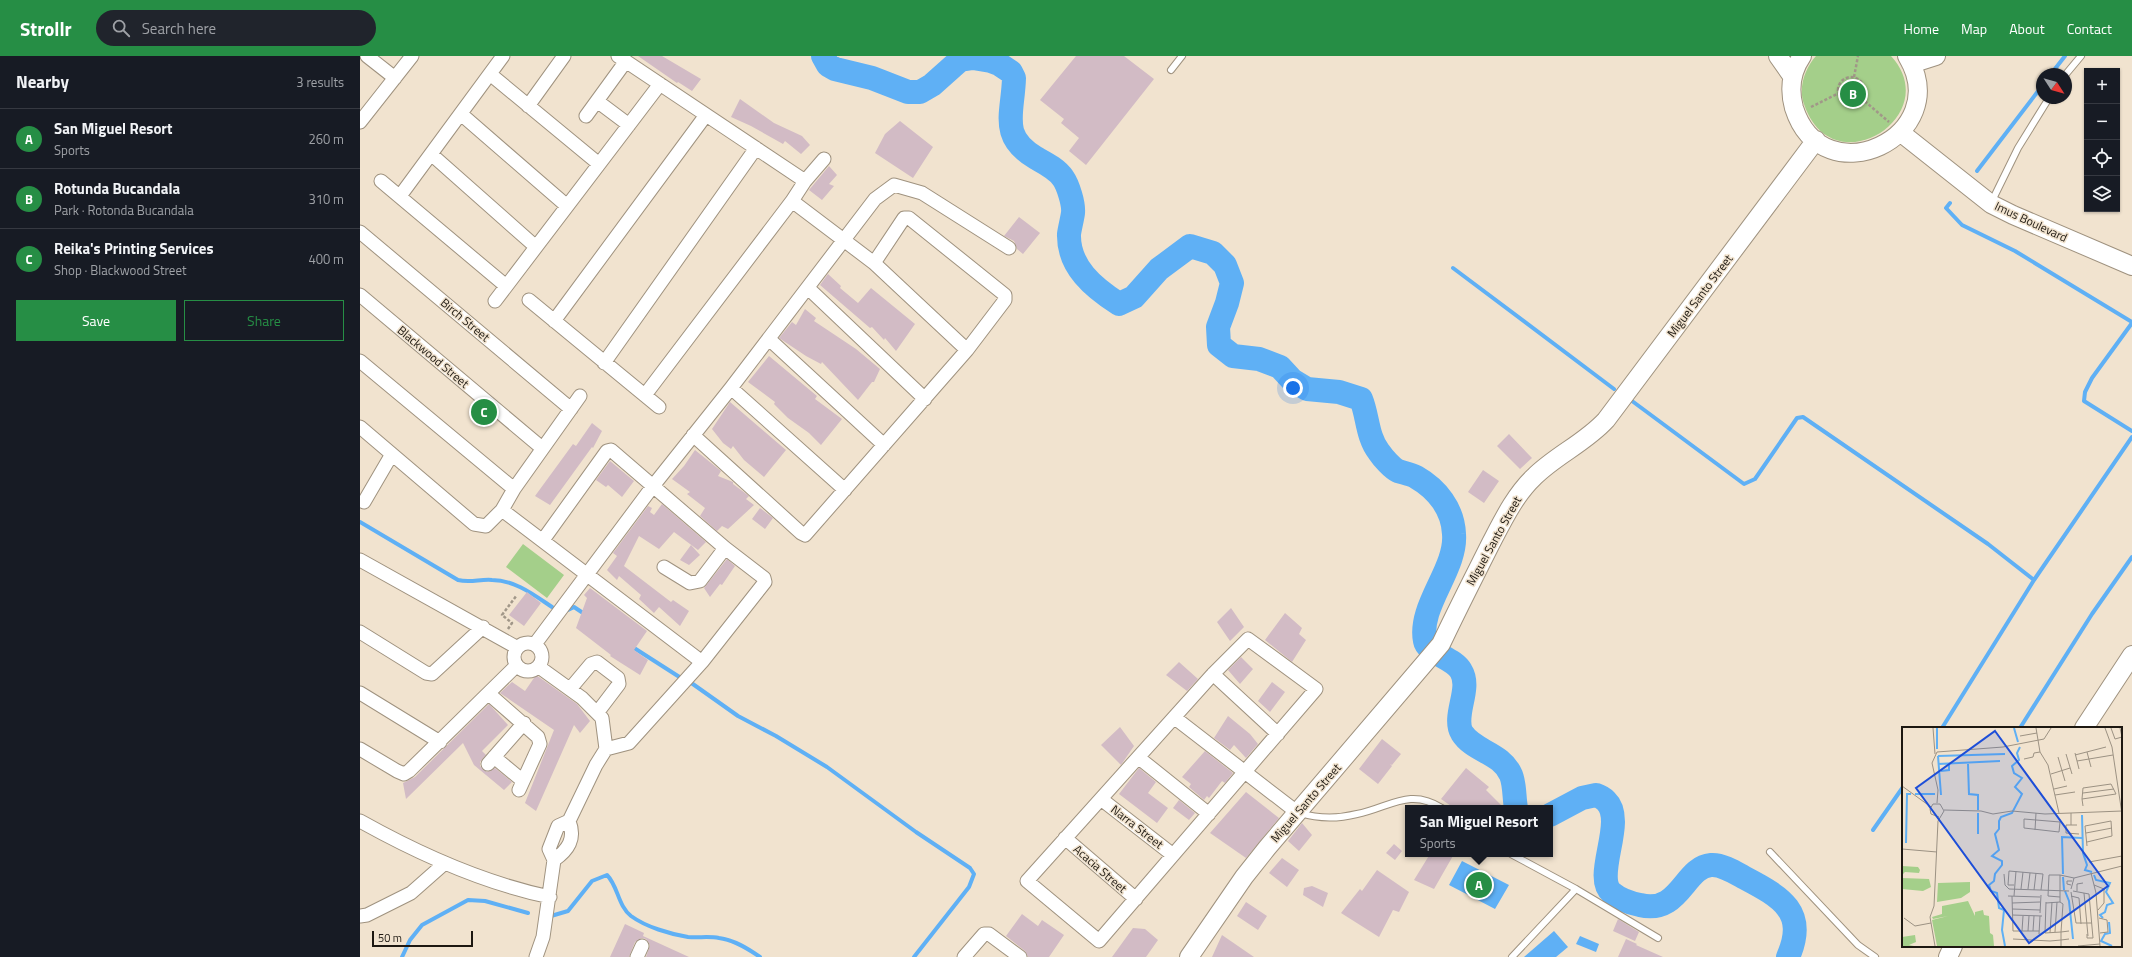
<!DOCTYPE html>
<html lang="en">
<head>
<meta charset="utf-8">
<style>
  :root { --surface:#171b24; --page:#20242c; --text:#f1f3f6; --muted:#9ea1a6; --line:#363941; --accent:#268e45 }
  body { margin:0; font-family:"Titillium Web",sans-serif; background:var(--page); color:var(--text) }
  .controls { position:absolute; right:12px; top:12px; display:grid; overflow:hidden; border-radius:0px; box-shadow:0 1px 3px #0004 }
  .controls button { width:36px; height:36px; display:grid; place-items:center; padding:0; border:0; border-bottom:1px solid var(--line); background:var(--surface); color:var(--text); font:20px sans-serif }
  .compass { position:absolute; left:1676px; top:12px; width:36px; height:36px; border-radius:50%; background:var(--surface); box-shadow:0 1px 3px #0004; rotate:126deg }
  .scale { position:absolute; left:12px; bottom:10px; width:101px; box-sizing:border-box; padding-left:4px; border:2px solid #1d1811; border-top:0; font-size:11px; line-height:14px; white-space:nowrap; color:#1d1811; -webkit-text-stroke:3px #f1e3cf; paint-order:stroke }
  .you { position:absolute; left:933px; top:332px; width:14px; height:14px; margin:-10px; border:3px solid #fff; border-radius:50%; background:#1a73e8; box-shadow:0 0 0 6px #1a73e833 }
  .badge { display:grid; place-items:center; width:26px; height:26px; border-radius:50%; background:var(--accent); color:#fff; font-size:13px; font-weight:700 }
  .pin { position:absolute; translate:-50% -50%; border:2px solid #fff; box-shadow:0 1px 4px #0006 }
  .popup { position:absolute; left:1045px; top:749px; width:148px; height:52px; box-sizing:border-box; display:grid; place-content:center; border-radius:0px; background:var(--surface); filter:drop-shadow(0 1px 3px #0005); font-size:13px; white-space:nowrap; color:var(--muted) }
  .popup b { font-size:15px; color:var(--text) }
  .popup::after { content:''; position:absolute; left:50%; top:100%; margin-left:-8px; border:8px solid transparent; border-top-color:var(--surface) }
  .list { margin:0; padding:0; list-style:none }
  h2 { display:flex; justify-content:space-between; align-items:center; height:52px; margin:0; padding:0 16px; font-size:17px }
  h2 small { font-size:13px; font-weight:400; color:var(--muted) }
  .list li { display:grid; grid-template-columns:26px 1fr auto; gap:12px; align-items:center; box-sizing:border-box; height:60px; padding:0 16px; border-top:1px solid var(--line) }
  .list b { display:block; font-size:15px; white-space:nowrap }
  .list p { margin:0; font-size:13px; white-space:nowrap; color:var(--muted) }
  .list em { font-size:13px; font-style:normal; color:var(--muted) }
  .actions { display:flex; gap:8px; padding:12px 16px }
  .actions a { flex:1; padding:9px 0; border:1px solid var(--accent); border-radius:0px; text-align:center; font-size:14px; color:var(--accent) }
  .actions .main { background:var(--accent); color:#fff }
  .icon { flex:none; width:22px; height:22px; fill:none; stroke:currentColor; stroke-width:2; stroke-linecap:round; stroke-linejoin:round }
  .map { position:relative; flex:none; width:1772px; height:901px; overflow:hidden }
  header { display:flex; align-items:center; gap:24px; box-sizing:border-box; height:56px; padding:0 20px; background:var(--accent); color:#fff }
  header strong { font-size:19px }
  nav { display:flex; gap:22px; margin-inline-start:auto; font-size:14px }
  .search { width:280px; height:36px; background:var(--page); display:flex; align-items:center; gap:10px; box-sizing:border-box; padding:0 14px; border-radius:22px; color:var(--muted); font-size:15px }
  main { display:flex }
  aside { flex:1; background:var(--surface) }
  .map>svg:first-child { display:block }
</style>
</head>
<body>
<header>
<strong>Strollr</strong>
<div class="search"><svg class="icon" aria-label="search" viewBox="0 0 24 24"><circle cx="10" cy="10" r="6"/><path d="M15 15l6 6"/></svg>Search here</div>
<nav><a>Home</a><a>Map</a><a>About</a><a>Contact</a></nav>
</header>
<main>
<aside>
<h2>Nearby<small>3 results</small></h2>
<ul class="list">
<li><span class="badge">A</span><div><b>San Miguel Resort</b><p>Sports</p></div><em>260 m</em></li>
<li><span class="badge">B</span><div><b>Rotunda Bucandala</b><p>Park · Rotonda Bucandala</p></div><em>310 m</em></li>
<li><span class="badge">C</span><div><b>Reika's Printing Services</b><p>Shop · Blackwood Street</p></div><em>400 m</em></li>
</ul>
<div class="actions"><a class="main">Save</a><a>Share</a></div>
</aside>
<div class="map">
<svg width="1772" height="901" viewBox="0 0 1772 901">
  <rect width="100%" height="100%" fill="#f1e3cf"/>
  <!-- green -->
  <path fill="#a4cf8a" d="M1456 0H1531C1586 60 1472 132 1444 48 1438 32 1445 12 1456 0Z
    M163 488 204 519 187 542 146 511Z"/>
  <!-- water -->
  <path fill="#5fb0f5" d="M1102 805 1149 829 1135 853 1089 829Z
    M1194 875 1208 891 1196 901H1164Z
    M1220 880 1239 888 1236 896 1216 888Z"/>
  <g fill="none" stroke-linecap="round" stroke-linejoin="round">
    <!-- stream -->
    <path stroke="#5fb0f5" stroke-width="4" d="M1691 18 1705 0
      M1617 115 1682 30
      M1590 147 1586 152 1602 169 1655 195 1772 266
      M1093 212 1254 333
      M1772 267 1732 322 1725 336 1724 345 1772 375
      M1268 342 1384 428 1395 423 1437 362 1443 361 1628 488 1674 524
      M0 466 98 524C110 527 120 523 132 524 155 524 174 539 192 551
      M208 554 214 551 226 559
      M271 590 321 622
      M330 626 378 660 416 680 467 711 556 776 610 812 614 818 609 831 554 901
      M1582 672 1674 524 1772 381
      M1660 672 1732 558 1772 501
      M1513 774 1543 731
      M191 860 208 855 232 825 247 819C258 830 258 850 271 860 286 871 310 878 328 881 338 882 349 880 359 882 374 884 387 892 400 901
      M42 901 50 884 62 869 108 844 125 845 168 857"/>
    <!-- river -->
    <path stroke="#5fb0f5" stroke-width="24" d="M463 0 468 9 475 13 512 22 548 36H560L572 29 600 4 613 2 631 5 639 8 651 16 654 22C653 58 639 80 676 102 685 107 697 113 703 122 708 129 714 148 713 157 712 164 710 171 709 178 708 211 734 232 759 248L774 241 799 213 830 190 853 197 865 209 872 227 867 247 858 271 859 289 873 300 899 303 920 311 932 324 947 333 979 336 1001 343C1008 360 1007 381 1019 396 1023 402 1032 412 1038 415 1044 417 1050 418 1056 421 1077 433 1093 453 1094 478 1097 513 1058 550 1065 585 1067 597 1094 602 1101 615 1112 633 1092 660 1102 677 1114 696 1141 696 1151 719 1155 729 1154 742 1156 752
      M1190 759 1222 742 1236 739C1239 740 1243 742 1246 745 1267 765 1232 821 1252 837 1260 844 1270 847 1280 849 1320 859 1324 811 1351 809 1362 808 1376 817 1385 822 1421 841 1448 856 1428 901"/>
  </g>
  <!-- building -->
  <path fill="#d2bbc5" d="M278 0H302L341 23 332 35 318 26 317 27Z
    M716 0H764L794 23 726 109 709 95 719 82 701 67 704 63 680 44Z
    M380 43 414 67 442 80 450 89 441 98 425 85 423 88 391 70 371 61Z
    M540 65 573 91 553 122 515 97 525 78Z
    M469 110 477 119 469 128 474 130 462 144 449 134Z
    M659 161 680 177 663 198 657 193 654 185 644 180Z
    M468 218 481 230 480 232 498 247 511 232 555 268 536 295 525 282 524 284 512 271 510 272 460 229Z
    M445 253 456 262 454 265 496 293 520 313 514 326H512L498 344 462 306 461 308 446 300 419 282 432 266 436 269Z
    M409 300 457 340 455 343 482 363 461 389 449 377 428 362 414 348 415 346 388 326Z
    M370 346 426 394 404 421 384 404 373 390 371 393 363 387 352 373Z
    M232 367 242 375 233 392 232 391 190 449 175 440 213 388 216 390Z
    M1149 378 1172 402 1160 413 1137 390Z
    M335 394 361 415 358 420 373 426V428L389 440 386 443 394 449 368 473 362 470 357 475 340 460 345 452 327 438 330 436 312 423 324 410Z
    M250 405 274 425 262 441 248 429 246 431 236 424Z
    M1123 414 1139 425 1124 447 1108 436Z
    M302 448 346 486 338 494 314 476 299 493 279 480 264 510 311 546 313 544 329 555 320 570 299 551 294 557 279 543 281 539 259 520 257 524 247 514 257 500 253 497 288 450 292 452 290 456 294 459Z
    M400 452 413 462 405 473 392 463Z
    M331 489 340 499 329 509 320 504Z
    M367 503 375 510 362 529 360 528 350 541 344 532Z
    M230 532 287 575 274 594 288 604 280 619 250 600 251 599 216 572 227 542 224 539Z
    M167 536 181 547 164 570 149 559Z
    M871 552 884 571 870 585 857 566Z
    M925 557 942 572 939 578 946 584 932 606 905 584Z
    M881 601 893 613 880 628 868 614Z
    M819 606 838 623 827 635 806 619Z
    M176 619 217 648 230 665 220 677 214 669 176 755 165 747 194 674 140 637 152 626 165 635Z
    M912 626 925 636 910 656 898 645Z
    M129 648 148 669 122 695 126 699 120 706V710L127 716 135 712 152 726 144 734 114 709 103 687 46 743 43 727 55 721Z
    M868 660 890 678 898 688 886 702 874 689 870 694 854 682Z
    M760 671 774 690 761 709 741 689Z
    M1022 683 1041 698 1032 709 1030 708 1032 710 1018 728 999 713Z
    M845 695 873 717 865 727 862 725 849 742 847 740 844 744 829 731 831 728 822 721Z
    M779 712 796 726 788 737 808 752 797 767 759 738Z
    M1106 712 1129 731 1126 734 1144 752H1094L1081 743Z
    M886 736 919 762 886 802 850 777Z
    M819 744 835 757 829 764 813 752Z
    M942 767 952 779 939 795 928 785Z
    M1034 788 1042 795 1035 804 1026 797Z
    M1070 798H1094L1074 833 1054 824Z
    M922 802 939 814 927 831 909 817Z
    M1017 814 1049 836 1039 856 1033 854 1019 881 981 857 1000 833 1002 835Z
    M952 830 968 837 963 851 943 839 944 832Z
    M886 846 907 860 898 874 877 860Z
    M662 858 678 870 682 864 704 879 689 901H668L665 895 646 880Z
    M1258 863 1279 876 1275 885 1253 875Z
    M265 868 284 877 283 880 329 901H286L290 889 286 883 282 882 275 886 269 901H250Z
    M773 872 785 873 798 884 786 901H752Z
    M862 879 894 901H852Z
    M1266 883 1277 888 1276 889 1303 901H1258Z"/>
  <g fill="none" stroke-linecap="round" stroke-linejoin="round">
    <!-- lane casing -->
    <g stroke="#9f927f" stroke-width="8">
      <path id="lane" d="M811 14 822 0
        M1706 18 1721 0
        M1632 145 1658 92 1689 42
        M940 757C959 763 977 763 997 758 1029 752 1049 731 1082 752
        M1410 796 1498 889 1515 901
        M1151 798 1216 833 1298 882
        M1152 901 1216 833"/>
    </g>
    <!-- street casing -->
    <g stroke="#9f927f" stroke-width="15">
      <path id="street" d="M7 0 35 22
        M258 0 445 125
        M130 18 239 108
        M237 45 269 69
        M168 50 204 0
        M101 58 207 150
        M226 60 266 5
        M0 66 52 0
        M71 98 176 191
        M21 125 146 230
        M40 140 143 0
        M432 145 514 207 607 294
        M0 176 211 353
        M448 232 565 343
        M0 239 182 392
        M169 244 299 351
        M135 245 300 28
        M194 265 346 59
        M409 283 524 389
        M0 305 154 433
        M244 307 396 92
        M371 332 485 434
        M285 339 432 145 445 125 464 103
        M220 340 154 433 142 454 342 606 269 687 246 693
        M0 371 114 468 126 470 142 454
        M333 379 441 477 445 479 607 294 645 244V239L549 162H544L514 207
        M4 446 32 398
        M183 484 247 395 251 394 365 492 404 522 405 526 342 606
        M0 504 156 591
        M304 511 330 527 340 525 365 492
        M0 576 66 617 72 618 123 571
        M888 583 956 633 739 885 667 825 853 618Z
        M154 601a14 14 0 1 1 28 0a14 14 0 1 1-28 0Z
        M175 588 293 430 371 332 515 143 534 129 562 137 649 192
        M853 618 918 678
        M210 633 231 608 237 606 258 622 259 628 237 657
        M0 637 80 686
        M129 638 178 681 180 688 159 734
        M815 662 938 757
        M0 693 37 715 44 718 49 715 156 610
        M134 701 163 725
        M779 702 849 758
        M128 708 164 667
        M741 743 813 799
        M0 765C59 798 123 827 190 841
        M705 782 776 843
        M194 804C208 794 216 783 209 765
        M0 860 7 859 51 837 85 807
        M176 901 183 881 194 804 189 793 198 770 209 765 236 709 246 693 242 662 222 642 179 611
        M277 901 282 890
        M604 901 624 878H629L660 901"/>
    </g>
    <!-- secondary casing -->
    <g stroke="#9f927f" stroke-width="20">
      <path id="secondary" d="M1418 0 1432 20
        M1442 0C1431 16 1429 34 1434 52 1463 143 1596 80 1547 0
        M1551 8 1576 0
        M1540 76 1631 148 1653 159 1772 210
        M1724 672 1772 599
        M829 901 884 821 907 792 1081 588C1097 554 1114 521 1131 487 1143 464 1155 439 1174 421 1196 399 1225 387 1246 364L1456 84
        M1588 901 1593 890"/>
    </g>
    <!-- path -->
    <path stroke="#a19788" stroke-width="2.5" stroke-dasharray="3 2" stroke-linecap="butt" d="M1494 21 1498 0
      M1478 34a13 13 0 1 1 26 0a13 13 0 1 1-26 0Z
      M1501 42 1529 66
      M1451 51 1479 37
      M148 573 152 567 142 559 157 539"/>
    <!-- lane -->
    <use href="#lane" stroke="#fff" stroke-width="6"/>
    <!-- street -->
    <use href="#street" stroke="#fff" stroke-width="13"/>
    <!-- secondary -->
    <use href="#secondary" stroke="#fff" stroke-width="18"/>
  </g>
  <g text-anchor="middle" stroke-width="3" stroke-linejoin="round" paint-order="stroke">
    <!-- street labels -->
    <g font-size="12" fill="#1d1811" stroke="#f1e3cf">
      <text transform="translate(1671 166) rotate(25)" y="4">Imus Boulevard</text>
      <text transform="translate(1340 240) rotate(-53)" y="4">Miguel Santo Street</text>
      <text transform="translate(105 264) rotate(40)" y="4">Birch Street</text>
      <text transform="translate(73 301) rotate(40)" y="4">Blackwood Street</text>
      <text transform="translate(1134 485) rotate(-61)" y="4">Miguel Santo Street</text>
      <text transform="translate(946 747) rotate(-49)" y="4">Miguel Santo Street</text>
      <text transform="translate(777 771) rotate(38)" y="4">Narra Street</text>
      <text transform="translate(740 813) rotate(41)" y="4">Acacia Street</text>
    </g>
  </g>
  <!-- overview -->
  <g transform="translate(1542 671)">
    <rect width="220" height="220" fill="#f1e3cf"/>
    <path d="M0 139 16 140 18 143 17 146 3 145 0 148ZM0 151 27 152 29 160 21 164 0 162ZM68 155V165L59 171 35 175 36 156ZM66 174 73 189V185L81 183 82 188 87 189 88 206 91 208 92 219H35L30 193 46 189 31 192 30 190 40 187V179ZM13 208 14 215 7 218 12 219H0V210Z" fill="#a4cf8a"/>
    <path fill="none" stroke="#5fb0f5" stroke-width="2" d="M35 1V22M112 1 116 15M36 29 103 27M36 29 39 68M36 37 98 34M66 37 67 67 76 68V83M39 44 47 43V37M13 67H33M180 88 181 126 185 138 183 143 190 145M76 107V86M4 116 5 67H9M161 147 160 110 180 111M192 148 194 153 208 156 204 165 211 176 205 178 203 185 198 188 201 191M161 150 162 163M163 164 167 174 171 212M207 195 208 206 203 207 199 214 210 219M103 219 100 203 102 183 97 181 95 166 89 164 87 158 92 154 93 147 100 138V134L90 129 97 123 93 107 97 102V94L99 90 110 86 120 67 113 60 120 51 112 46 110 39 117 33 115 26 118 20"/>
    <path fill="none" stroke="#9c9283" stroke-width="1" d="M31 1 33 27M134 1 138 25 146 38 157 86M203 1 210 20 220 87M209 1 213 12 220 10 218 1M118 9 135 6M185 25 189 40M173 26 177 42M164 27 170 47M173 28 204 20M156 30 163 54M122 32 131 30 132 26 138 25M175 34 211 28M149 47 168 41M0 59 29 80M152 62 165 59M181 66 212 62M153 68 173 65M180 72 214 67 209 57 181 61 180 72 181 79M35 76 36 63 30 36 35 25 101 20 142 12 149 1M42 83 79 84 91 87 110 84 143 87 220 84M169 86V98H175M122 92 158 95 157 105 122 101ZM169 98H164V106L177 107M133 103 134 86M184 106 210 101M185 115 210 109 209 94 183 99 185 119M0 122 35 125M187 135 220 129M189 146 194 166 198 219M102 147 103 158 107 162 167 164M112 158H106L107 144 141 147 139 163M169 158 165 157V154H170M192 158 202 162V176L196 183M119 162 121 145M126 162 128 146M169 162 172 151 220 139M132 163 134 146M171 164 187 167 191 211H185V207M175 164V157L181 156M169 165 174 196H190M182 166 186 209M106 169 138 170M110 169 111 204H137M112 169 114 144M169 169 177 171 179 197M158 170 146 169 147 148H158M144 175 143 206 159 205 161 177 158 175M110 176 138 175M144 176 158 175V148L172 151M110 182 138 183M138 186 139 168M110 188 140 189M2 191 13 199 29 196M197 191 205 193 206 205 198 206M120 204 121 189M126 204 127 189M131 204 132 189M153 205 155 175M148 206 150 175M137 207 138 189M111 212 148 214 159 213V205L167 204M33 219 28 190 32 179 36 94 42 84 38 77H31L28 82 29 87 37 90M159 219V213L167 212M176 219 198 217"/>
    <path fill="#1d4ed8" fill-opacity="0.15" stroke="#1d4ed8" stroke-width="2" d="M93 4 206 159 127 216 14 61Z"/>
    <rect width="220" height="220" fill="none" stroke="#1d1811" stroke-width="2"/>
  </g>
</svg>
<div class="controls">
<button>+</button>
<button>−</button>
<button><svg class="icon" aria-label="locate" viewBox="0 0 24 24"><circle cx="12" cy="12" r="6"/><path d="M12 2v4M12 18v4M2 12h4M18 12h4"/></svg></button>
<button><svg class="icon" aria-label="layers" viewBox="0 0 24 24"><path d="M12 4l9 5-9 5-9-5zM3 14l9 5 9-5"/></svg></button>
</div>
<svg class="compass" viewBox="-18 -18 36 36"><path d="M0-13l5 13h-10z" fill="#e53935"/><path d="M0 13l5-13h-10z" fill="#9ea1a6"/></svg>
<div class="scale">50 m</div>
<div class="you"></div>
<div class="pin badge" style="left:1119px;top:829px">A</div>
<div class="popup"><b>San Miguel Resort</b>Sports</div>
<div class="pin badge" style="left:1493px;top:38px">B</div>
<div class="pin badge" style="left:124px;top:356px">C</div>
</div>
</main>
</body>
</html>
